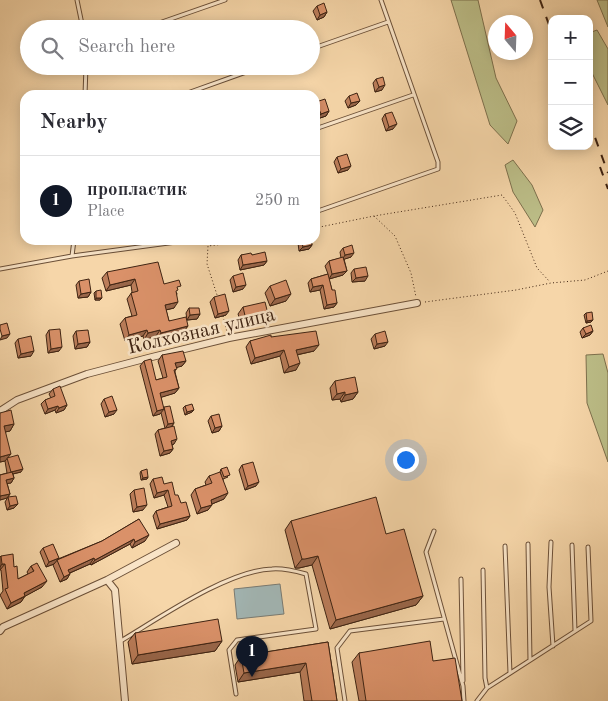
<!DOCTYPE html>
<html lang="en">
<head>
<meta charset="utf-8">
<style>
  :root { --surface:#fff; --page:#f2f2f3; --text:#2b2b33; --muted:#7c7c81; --line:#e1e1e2; --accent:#111827 }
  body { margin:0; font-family:"Old Standard TT",serif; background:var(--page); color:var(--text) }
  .controls { position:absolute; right:15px; top:15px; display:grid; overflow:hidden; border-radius:10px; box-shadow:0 2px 12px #0003 }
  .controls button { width:45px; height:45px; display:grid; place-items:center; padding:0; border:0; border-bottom:1px solid var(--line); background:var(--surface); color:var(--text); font:25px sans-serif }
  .compass { position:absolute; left:488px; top:15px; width:45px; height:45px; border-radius:50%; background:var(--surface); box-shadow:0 2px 12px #0003; rotate:341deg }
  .you { position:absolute; left:405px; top:459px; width:18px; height:18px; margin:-12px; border:4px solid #fff; border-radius:50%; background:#1a73e8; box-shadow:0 0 0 8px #1a73e833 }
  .badge { display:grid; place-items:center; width:32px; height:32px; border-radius:50%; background:var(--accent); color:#fff; font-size:16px; font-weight:700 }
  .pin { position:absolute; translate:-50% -41px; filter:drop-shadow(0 1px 2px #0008) }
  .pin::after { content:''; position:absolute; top:26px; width:18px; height:15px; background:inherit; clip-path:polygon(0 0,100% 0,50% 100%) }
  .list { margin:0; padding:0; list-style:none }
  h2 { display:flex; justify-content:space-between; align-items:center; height:65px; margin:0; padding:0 20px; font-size:21px }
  h2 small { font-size:16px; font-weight:400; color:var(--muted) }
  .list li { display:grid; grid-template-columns:32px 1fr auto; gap:15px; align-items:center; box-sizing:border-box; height:90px; padding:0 20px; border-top:1px solid var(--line) }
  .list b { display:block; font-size:19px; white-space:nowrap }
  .list p { margin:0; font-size:16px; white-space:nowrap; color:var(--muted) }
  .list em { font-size:16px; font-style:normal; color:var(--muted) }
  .icon { flex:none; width:28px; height:28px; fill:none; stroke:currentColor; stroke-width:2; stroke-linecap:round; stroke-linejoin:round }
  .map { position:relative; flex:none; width:608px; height:701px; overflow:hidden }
  .search { position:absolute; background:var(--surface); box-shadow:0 2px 12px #0003; left:20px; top:20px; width:300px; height:55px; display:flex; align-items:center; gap:12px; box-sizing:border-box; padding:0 18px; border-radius:28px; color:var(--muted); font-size:19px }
  .panel { position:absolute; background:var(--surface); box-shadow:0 2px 12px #0003; left:20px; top:90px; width:300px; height:155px; border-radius:15px }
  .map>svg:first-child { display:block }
</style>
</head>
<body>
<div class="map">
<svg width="608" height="701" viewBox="0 0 608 701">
  <rect width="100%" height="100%" fill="#f6d6a9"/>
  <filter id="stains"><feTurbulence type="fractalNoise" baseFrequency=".004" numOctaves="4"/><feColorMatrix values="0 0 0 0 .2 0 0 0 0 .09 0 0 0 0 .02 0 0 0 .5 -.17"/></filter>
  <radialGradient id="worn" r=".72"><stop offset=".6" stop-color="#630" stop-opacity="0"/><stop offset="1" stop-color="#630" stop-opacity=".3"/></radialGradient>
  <!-- green -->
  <path fill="#bcbe88" stroke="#7d704d" d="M451 0H478L496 78 517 121 508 144 490 125Z
    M597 0H608V27Z
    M597 30 608 49V105L589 67V33Z
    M513 160 532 185 543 210 535 227 513 192 505 165Z
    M603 354 608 373V462L587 403 586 355Z"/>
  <!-- water -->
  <path fill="#a2b6b4" stroke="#7a7b73" d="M280 584 284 614 237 619 234 589Z"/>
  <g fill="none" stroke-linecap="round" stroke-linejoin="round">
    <!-- lane casing -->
    <g stroke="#6c5038" stroke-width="5">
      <path id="lane" d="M77 0 83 29
        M142 29 225 0
        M311 49 388 22
        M85 95 86 66
        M182 95 263 66
        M315 129 413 95
        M315 212 438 169V162L381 0
        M72 256 74 240
        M0 269 72 256 191 240
        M434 531 426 552 463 686 464 701
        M551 542 549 587 553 646
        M528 544 530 660
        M572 545 575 631
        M505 546 510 673
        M483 570 485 678 487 688
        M461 579 463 681
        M119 642C158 619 228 570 272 569 283 568 295 571 306 574L316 629 237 640 229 650 236 694
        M345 701 337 648 350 631 444 619
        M477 701 487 688 591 621 588 547"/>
    </g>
    <!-- street casing -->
    <g stroke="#6c5038" stroke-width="8">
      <path id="street" d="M0 411 17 400 87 374 148 358 229 338 417 303
        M107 580 115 590 125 701
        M0 631 3 627 107 580 176 543"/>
    </g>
    <!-- path -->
    <path stroke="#3e2312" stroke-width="1" stroke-dasharray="1 2.5" stroke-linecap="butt" d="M374 216 395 236 411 273 416 297
      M315 228 374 216 502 195 515 213 537 268 550 282
      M218 298 207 264 208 246 256 240
      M425 302 516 290 551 283 585 280 608 271
      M223 316 227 332"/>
    <!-- lane -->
    <use href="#lane" stroke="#f9e4c7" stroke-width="3"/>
    <!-- street -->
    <use href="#street" stroke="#f9e4c7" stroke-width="6"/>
    <!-- rail -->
    <path stroke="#3e2312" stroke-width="2" stroke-dasharray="9 9" stroke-linecap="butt" d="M540 0 552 33
      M589 121 608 173
      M600 167 608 189"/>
  </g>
  <!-- wall -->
  <path fill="#bb7d5a" stroke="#3e2312" d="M317 6 327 12 324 17 317 20 313 11Z
    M376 79 382 90 375 92 373 83Z
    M349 96 360 101 356 105 348 108 345 101Z
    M316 102 329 111 326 116 317 119 315 112V104Z
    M385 114 393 129 386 131 382 119Z
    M337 157 348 170 338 173 334 162Z
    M299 240H311L312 245 309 249 299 251 298 243Z
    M343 248 351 257 344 259 347 271 343 275 329 279 332 290 337 303 334 307 324 309 320 290 310 292 308 283 311 279 328 274 325 266 329 261 341 258 340 252Z
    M241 255H252L267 261 264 265 240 270 238 260Z
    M354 269 365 281 352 282 351 273Z
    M107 272 164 284 177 293 174 308 166 310 169 321 188 326 183 332 157 339 156 336 144 340 143 336 125 341 120 324 125 318 132 316 127 299 132 292 131 285 106 291 102 278Z
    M233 276 243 289 233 292 230 280Z
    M79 281 91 292 88 297 78 298 76 285Z
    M270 286 286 301 270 306 265 293Z
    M96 291 100 300H95L94 293Z
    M214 297 226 315 215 318 210 302Z
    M243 307 263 321 242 326 238 314Z
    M189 308 200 314 197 319 187 320 186 313Z
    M586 313 591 322 586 323 584 315Z
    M583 328 593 331 590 335 582 338 580 332Z
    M49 330 59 351 48 353 46 335Z
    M76 331 90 342 87 347 75 349 73 336Z
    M375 334 385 346 374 349 371 339Z
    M271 337 314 351 297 355 296 370 284 373 280 356 251 364 246 347 250 341Z
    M18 339 31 356 18 358 15 343Z
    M162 355 186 361 182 366 176 367 175 372 179 388 175 393 161 397 163 408 174 423 172 426 174 444 172 445 173 449 170 453 160 456 155 434 158 430 165 428 161 413 160 414 153 416 140 366 144 361 156 380 163 378 158 361Z
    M335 381 358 392 353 399 341 402 340 399 332 400 330 388Z
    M53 389 67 405 64 410 56 413 55 410 45 414 41 404 45 400 51 398 49 394Z
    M104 399 114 414 105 417 101 404Z
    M185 406 194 410 192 412 185 415 183 408Z
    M0 413 14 424 10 431 5 432 8 458 21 472 13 474 14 478 11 483H7L10 494 7 498 0 500V475L7 473 5 461 0 462Z
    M211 416 222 426 219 431 212 433 208 421Z
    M242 465 256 486 245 490 239 470Z
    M221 469 228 477 223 479 224 499 212 504 208 510 197 514 191 495 195 489 206 485 205 482 209 476 221 475 220 472Z
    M141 471 148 477 147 479 141 480 140 473Z
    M153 479 164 484 175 495 190 516 187 520 157 529 153 516 156 511 168 507 164 495 154 498 150 484Z
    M134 490 143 510 133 512 130 494Z
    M8 497 18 504 14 508 7 510 5 502Z
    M139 519 145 541 132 548 130 544 91 565 90 564 70 573 67 579 60 582 53 565 54 564 46 567 40 552 43 548 58 559 102 541Z
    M291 521 386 534 423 596 416 605 330 629 312 565 299 568H295L285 530Z
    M1 556 14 567 18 579 28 574 27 572 31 566 42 587 25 596 21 602 7 609 0 595 3 591 1 570H0V557Z
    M135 633 222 641 215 651 132 664 128 642Z
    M328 642 337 701H304L300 672 238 682 235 665 241 656Z
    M359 653 433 661 462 701H359L352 662Z"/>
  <!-- shaded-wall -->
  <path fill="#99664a" stroke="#3e2312" d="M327 12 324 17 317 20 320 15Z
    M385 85 382 90 375 92 379 87Z
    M360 101 356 105 348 108 351 103Z
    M329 111 326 116 317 119 321 114Z
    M397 124 393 129 386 131 389 127Z
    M351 166 348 170 338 173 341 169Z
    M312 245 309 249 299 251 303 247Z
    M354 253 351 257 342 260 345 255Z
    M267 261 264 265 240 270 243 265Z
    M347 271 343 275 329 279 332 274Z
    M368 276 365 281 352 282 356 278Z
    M135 279 131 285 106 291 110 285Z
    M246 285 243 289 233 292 236 287Z
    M323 285 320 290 310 292 313 287Z
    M91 292 88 297 78 298 81 294Z
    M291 294 286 301 270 306 275 299Z
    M96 298H102L100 300H95Z
    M178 302 174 308 161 311 165 305Z
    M337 303 334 307 324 309 327 305Z
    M229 311 226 315 215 318 218 314Z
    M200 314 197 319 187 320 190 315Z
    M268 314 263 321 242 326 246 320Z
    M593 320 591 322 586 323 587 321Z
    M188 326 183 332 157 339 161 333Z
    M147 330 143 336 125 341 129 335Z
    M160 330 156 336 144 340 148 333Z
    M593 331 590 335 582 338 586 334Z
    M10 334 7 338 0 340 2 336Z
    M90 342 87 347 75 349 78 344Z
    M388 342 385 346 374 349 377 344Z
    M319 345 314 351 291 356 296 350Z
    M62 347 59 351 48 353 51 349Z
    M284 350 280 356 251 364 255 358Z
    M34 351 31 356 18 358 21 354Z
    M186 361 182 366 172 369 175 363Z
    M300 363 296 370 284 373 289 367Z
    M179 388 175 393 156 399 160 393Z
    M345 392 340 399 332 400 337 394Z
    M358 392 353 399 341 402 345 395Z
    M67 405 64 410 56 413 59 408Z
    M58 406 55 410 45 414 48 409Z
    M164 409 160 414 153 416 157 411Z
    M117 410 114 414 105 417 109 412Z
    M194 410 192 412 185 415 187 412Z
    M174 423 171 427 165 429 168 424Z
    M14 424 10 431 0 433 4 426Z
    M222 426 219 431 212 433 215 428Z
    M177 439 174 444 168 446 171 441Z
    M173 449 170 453 160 456 164 451Z
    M11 454 5 461 0 462V457Z
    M23 469 21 472 8 475 11 472Z
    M148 477 147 479 141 480 143 478Z
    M14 478 11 483 3 484 6 480Z
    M259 482 256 486 245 490 248 486Z
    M168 490 164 495 154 498 157 493Z
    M228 493 224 499 207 506 211 500Z
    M10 494 7 498 0 500V496Z
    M18 504 14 508 7 510 10 506Z
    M147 505 143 510 133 512 137 507Z
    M212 505 208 510 197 514 201 508Z
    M190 516 187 520 157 529 160 524Z
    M149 535 145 541 132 548 135 542Z
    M134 539 130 544 91 565 95 560Z
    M318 556 312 565 299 568H295L302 559Z
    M59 558 54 564 46 567 49 562Z
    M94 558 90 564 65 575 68 570Z
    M2 564H5L0 570V567Z
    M70 574 67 579 60 582 64 577Z
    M47 581 42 587 20 599 24 593Z
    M25 596 21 602 7 609 11 603Z
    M423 596 416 605 330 629 336 620Z
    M222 641 215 651 132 664 138 655Z
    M306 663 300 672 238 682 244 673Z"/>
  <!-- building -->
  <path fill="#da9169" stroke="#3e2312" d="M324 3 327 12 320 15 317 6Z
    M383 77 385 85 379 87 376 79Z
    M357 93 360 101 351 103 349 96Z
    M325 99 329 111 321 114 316 102Z
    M392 112 397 124 389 127 385 114Z
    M347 154 351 166 341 169 337 157Z
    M301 240H311L312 245 303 247Z
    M352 245 354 253 345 255 343 248Z
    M265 252 267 261 243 265 241 255 251 253 252 255Z
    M343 257 347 271 332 274 329 261Z
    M158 262 164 284 179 280 181 286 177 287 178 290 176 291 178 302 165 305 169 321 186 317 188 326 161 333 160 330 148 333 147 330 129 335 125 318 137 315 131 293 138 291 135 279 110 285 107 272Z
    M366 267 368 276 356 278 354 269Z
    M243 273 246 285 236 287 233 276Z
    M328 274 332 290H335L337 303 327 305 323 285 313 287 311 279Z
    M89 279 91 292 81 294 79 281Z
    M286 280 291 294 275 299 270 286Z
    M101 290 102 298H96V291Z
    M225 294 229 311 218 314 214 297Z
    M265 302 268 314 246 320 243 307Z
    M189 308H199L200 314 190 315Z
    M592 312 593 320 587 321 586 313Z
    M7 323 10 334 2 336 0 329V325Z
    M591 325 593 331 586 334 583 328Z
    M60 329 62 347 51 349 49 330Z
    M88 330 90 342 78 344 76 331Z
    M316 331 319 345 296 350 300 363 289 367 284 350 255 358 250 341 271 335V337Z
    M385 331 388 342 377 344 375 334Z
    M31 336 34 351 21 354 18 339Z
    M183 351 186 361 175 363 177 369 174 370 179 388 160 393 164 409 157 411 144 361 151 359 156 380 167 377 162 355Z
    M355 377 358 392 345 395V392L337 394 335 381Z
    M60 386 67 405 59 408 58 406 48 409 45 400 55 396 53 389Z
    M112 396 117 410 109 412 104 399Z
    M192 404 194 410 187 412 185 406Z
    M170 406 174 423 168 424 164 407Z
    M11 410 14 424 4 426 11 454 0 457V413Z
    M219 414 222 426 215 428 211 416Z
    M174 426 177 439 171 441 173 449 164 451 158 430Z
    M18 455 23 469 11 472 7 458Z
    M253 462 259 482 248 486 242 465Z
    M227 467 230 475 224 477 221 469Z
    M147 469 148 477 143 478 141 471Z
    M12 472 14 478 6 480 10 494 0 496V475Z
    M220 472 228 493 211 500 212 505 201 508 195 489 212 483 209 476Z
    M162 477 164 484 172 482 175 495H178L181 503 186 502 190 516 160 524 156 511 172 506 168 490 157 493 153 479Z
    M144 488 147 505 137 507 134 490Z
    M16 496 18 504 10 506 8 497Z
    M376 497 386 534 404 529 423 596 336 620 318 556 305 559H302L291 521Z
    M139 519 149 535 135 542 134 539 95 560 94 558 68 570 70 574 64 577 57 560 102 541Z
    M53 544 59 558 49 562 43 548Z
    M13 554 14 567 17 566 18 579 34 571 31 566 37 563 47 581 24 593 25 596 11 603 5 589 8 588 5 564H2L1 556Z
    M218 619 222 641 138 655 135 633Z
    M430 641 433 661 455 658 462 701H366L359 653Z
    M328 642 337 701H312L306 663 244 673 241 656Z"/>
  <g text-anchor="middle" stroke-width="5" stroke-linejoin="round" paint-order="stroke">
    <!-- street labels -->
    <g font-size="20" fill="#3e2312" stroke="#f9e4c7">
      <text transform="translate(201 330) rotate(-13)" y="7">Колхозная улица</text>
    </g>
  </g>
  <rect width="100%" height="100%" filter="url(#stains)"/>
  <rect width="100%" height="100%" fill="url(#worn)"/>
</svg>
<div class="controls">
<button>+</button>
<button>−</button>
<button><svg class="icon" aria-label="layers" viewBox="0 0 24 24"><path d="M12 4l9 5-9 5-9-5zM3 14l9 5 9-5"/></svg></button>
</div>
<svg class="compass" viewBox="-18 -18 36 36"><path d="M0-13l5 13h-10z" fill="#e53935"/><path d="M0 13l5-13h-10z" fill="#7c7c81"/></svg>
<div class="you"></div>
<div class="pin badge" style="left:252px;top:677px">1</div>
<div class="search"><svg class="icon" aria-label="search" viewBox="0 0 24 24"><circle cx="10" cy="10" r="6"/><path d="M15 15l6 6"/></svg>Search here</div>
<section class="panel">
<h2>Nearby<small></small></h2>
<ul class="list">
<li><span class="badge">1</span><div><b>пропластик</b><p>Place</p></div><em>250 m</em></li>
</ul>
</section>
</div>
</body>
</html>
